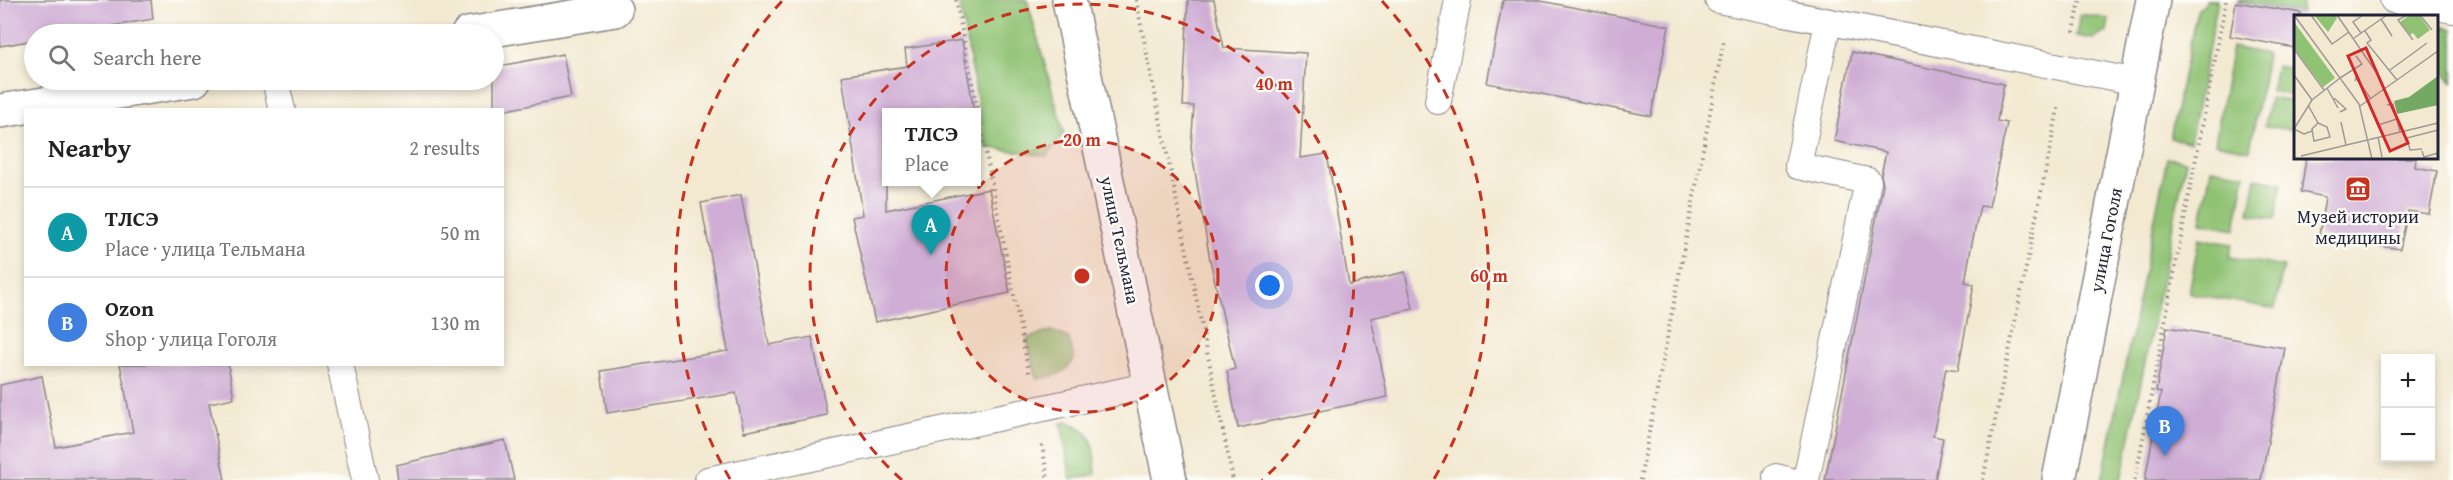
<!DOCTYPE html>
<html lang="en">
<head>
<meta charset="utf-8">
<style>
  :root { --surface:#fff; --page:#f6f6f6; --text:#222; --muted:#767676; --line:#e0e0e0; --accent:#c8321e }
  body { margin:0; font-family:"Gentium Book Plus",serif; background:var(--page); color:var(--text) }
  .controls { position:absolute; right:18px; bottom:18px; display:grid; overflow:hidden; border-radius:0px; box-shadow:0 3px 9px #0003 }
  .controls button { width:54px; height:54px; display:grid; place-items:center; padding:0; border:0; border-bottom:2px solid var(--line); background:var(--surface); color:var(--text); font:30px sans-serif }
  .you { position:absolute; left:1270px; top:286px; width:21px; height:21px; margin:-15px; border:4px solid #fff; border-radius:50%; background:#1a73e8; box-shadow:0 0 0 9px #1a73e833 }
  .badge { display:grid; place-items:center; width:39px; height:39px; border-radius:50%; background:var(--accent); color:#fff; font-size:20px; font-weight:700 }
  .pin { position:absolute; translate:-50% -50px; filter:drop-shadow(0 2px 3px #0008) }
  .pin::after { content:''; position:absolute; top:32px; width:21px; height:18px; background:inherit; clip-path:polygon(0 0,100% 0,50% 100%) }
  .popup { position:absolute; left:882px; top:108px; width:99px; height:78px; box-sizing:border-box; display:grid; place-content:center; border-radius:0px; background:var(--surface); filter:drop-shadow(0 2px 4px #0005); font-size:20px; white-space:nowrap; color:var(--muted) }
  .popup b { font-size:22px; color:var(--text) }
  .popup::after { content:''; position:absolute; left:50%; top:100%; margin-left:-12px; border:12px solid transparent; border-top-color:var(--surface) }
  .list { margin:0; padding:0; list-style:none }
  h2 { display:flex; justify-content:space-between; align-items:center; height:78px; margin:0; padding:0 24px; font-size:26px }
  h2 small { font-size:20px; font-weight:400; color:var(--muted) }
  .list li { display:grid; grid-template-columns:39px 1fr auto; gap:18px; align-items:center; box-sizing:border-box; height:90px; padding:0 24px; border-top:2px solid var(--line) }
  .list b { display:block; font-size:22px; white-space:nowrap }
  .list p { margin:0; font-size:20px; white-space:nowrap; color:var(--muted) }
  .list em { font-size:20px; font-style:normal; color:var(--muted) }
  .icon { flex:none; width:33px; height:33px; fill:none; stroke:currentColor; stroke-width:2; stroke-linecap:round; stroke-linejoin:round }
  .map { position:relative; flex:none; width:2453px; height:480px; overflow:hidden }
  .search { position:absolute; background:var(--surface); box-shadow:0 3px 9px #0003; left:24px; top:24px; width:480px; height:66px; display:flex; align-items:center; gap:15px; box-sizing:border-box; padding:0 21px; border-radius:33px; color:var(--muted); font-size:22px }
  .panel { position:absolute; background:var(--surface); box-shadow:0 3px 9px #0003; left:24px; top:108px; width:480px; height:258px; border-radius:0px }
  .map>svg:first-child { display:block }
</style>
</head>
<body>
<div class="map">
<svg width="2453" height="480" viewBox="0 0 2453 480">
  <rect width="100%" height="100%" fill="#fdfcf7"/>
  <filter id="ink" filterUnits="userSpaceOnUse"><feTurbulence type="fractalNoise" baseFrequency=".0167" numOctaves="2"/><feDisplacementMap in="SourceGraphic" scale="12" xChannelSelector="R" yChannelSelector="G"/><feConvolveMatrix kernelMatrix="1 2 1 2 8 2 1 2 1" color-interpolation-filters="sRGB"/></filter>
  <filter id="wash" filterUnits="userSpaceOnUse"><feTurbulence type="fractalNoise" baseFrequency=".008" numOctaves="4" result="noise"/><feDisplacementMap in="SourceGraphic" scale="24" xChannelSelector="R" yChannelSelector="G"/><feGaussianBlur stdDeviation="1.35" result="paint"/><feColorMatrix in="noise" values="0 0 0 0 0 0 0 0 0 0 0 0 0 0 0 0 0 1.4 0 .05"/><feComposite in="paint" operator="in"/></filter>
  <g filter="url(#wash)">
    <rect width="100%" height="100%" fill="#f3e9d1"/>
    <!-- green -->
    <path fill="#90c273" stroke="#597257" stroke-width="1.5" d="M959 0H1027L1064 133 1047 156 986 147Z
      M2205 0H2218L2190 142 2170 138 2196 15 2198 9 2204 5Z
      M2238 0H2303L2301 13 2238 2Z
      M2080 14 2109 19 2107 31 2094 39 2076 36Z
      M2437 25 2453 29V83L2437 62Z
      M2232 47 2267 54 2250 150 2215 143Z
      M2276 66 2295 69V96L2271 91Z
      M2270 98 2295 102 2291 130 2265 126Z
      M2167 158 2186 161 2121 480H2102Z
      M2211 168 2245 174 2235 229 2201 223Z
      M2256 178 2282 183 2275 219 2249 214Z
      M2199 238 2232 244 2230 257 2283 267 2275 309 2189 293Z
      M1051 331 1069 338 1074 359C1065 375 1054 376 1037 379L1027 339Z
      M1068 422C1097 433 1093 446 1096 474L1071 480 1061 423Z"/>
    <g id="blocks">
      <!-- building -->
      <path fill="#cfadd5" d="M0 0H151L153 19 66 34H34V40L0 46Z
        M1188 0H1214L1224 48 1306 53 1300 158 1327 154 1349 285 1405 272 1413 309 1371 318 1388 397 1238 428 1227 371 1235 369 1210 260 1191 148 1194 106H1183Z
        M1503 0H1536L1669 26 1651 116 1487 83Z
        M2236 2 2301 13V16H2295V48L2230 36Z
        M962 40 974 112H886V210L989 189 1010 293 875 322 852 217 863 215 842 76 907 66 905 49Z
        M1852 52 2004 84 1997 121 2007 123 1989 207 1980 206 1971 248 1965 282 1974 284 1958 370 1946 368 1933 436 1943 438 1935 480H1825L1883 184 1881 175 1886 152 1834 141Z
        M563 54 571 97 502 111 494 110V67Z
        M2306 158H2416L2415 167 2437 171 2429 214 2408 211 2400 249 2319 236 2325 197 2301 192Z
        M741 195 769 345 812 337 827 415 744 432 736 393 607 413 601 371 728 351 701 203Z
        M2167 327 2285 348 2261 480H2145L2161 392 2156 391Z
        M120 364H228L234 398 209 403 225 480H0V385L42 376 56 447 133 432Z
        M505 440 514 480H398L396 465Z"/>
    </g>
  </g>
  <g filter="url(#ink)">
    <use href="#blocks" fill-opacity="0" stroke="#8a8686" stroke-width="1.5"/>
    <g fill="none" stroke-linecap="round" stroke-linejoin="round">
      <!-- lane casing -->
      <g stroke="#8a8686" stroke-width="28">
        <path id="lane" d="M1718 0 2137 82
          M2393 0 2453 10
          M275 80 282 110
          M1438 101 1458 0
          M340 364 365 480
          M1776 477 1788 480
          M708 480 1151 385
          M1806 480 1868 181 1798 166 1828 22"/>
      </g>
      <!-- street casing -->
      <g stroke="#8a8686" stroke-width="36">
        <path id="street" d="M1069 0 1170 480
          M468 34 615 10
          M0 111 194 80
          M2059 480 2153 0"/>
      </g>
      <!-- path -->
      <path stroke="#8a8686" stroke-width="4" stroke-dasharray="1.5 4.5" stroke-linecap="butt" d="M956 0 1029 373
        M1136 0 1233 480
        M2074 32 2080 0
        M1042 445 1048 480
        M1640 480 1724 39
        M1983 480 2059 104
        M2135 480 2226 0"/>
      <!-- lane -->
      <use href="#lane" stroke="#fff" stroke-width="26"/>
      <!-- street -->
      <use href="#street" stroke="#fff" stroke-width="33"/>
    </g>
  </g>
  <!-- distance rings -->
  <circle cx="1082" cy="276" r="136" fill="#c8321e" fill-opacity=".12"/>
  <g fill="none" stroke="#c8321e" stroke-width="3" stroke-dasharray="10 8">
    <circle cx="1082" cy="276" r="136"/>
    <path d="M902 480A272 272 0 1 1 1262 480"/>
    <path d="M730 479A407 407 0 0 1 782 1M1382 1A407 407 0 0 1 1434 479"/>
  </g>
  <!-- icons -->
  <defs>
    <g id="museum-square" transform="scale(1.35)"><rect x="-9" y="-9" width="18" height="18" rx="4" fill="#c8321e" stroke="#fdfcf7"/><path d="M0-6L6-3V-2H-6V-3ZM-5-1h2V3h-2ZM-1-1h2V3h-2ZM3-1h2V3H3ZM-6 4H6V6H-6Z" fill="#fff"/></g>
  </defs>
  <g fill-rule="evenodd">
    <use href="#museum-square" x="2358" y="189"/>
  </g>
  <g text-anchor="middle" stroke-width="4.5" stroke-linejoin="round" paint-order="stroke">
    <!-- poi labels -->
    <g font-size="18" fill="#22223b" stroke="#fdfcf7">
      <text x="2358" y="223">Музей истории<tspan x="2358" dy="21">медицины</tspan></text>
    </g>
    <!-- street labels -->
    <g font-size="18" fill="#22223b" stroke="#fdfcf7">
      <text transform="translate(1120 240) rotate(78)" y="6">улица Тельмана</text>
      <text transform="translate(2106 240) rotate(-79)" y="6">улица Гоголя</text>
    </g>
  </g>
  <!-- overview -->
  <g transform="translate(2294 15)">
    <rect width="144" height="144" fill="#f3e9d1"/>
    <path d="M20 0H41L43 3 34 17ZM116 0H125L136 15 124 24 119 18 116 20 106 7ZM0 7 41 63 29 72 0 33Z" fill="#90c273"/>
    <path d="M144 61V90L103 99 100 86 115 82Z" fill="#74a865"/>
    <path fill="none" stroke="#9f9995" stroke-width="1.5" d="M0 0 65 89 78 144M17 0 38 29 55 17M43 0 82 57M113 0 104 5 119 25M126 0 138 15M87 4 98 21M71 16 77 25 73 28 103 65M67 18 59 7 69 0M60 23 93 0M0 34 30 75M96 55 133 28M0 60 18 85M46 63 68 49 62 41M61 66 62 63 77 84M33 73 44 93M40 83 52 94 46 97M14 90 24 108 33 112 36 122 20 126 18 114 24 108M93 90 99 89 106 117M66 91 144 36M47 107 52 130M84 110 103 104M0 114 10 119 18 116M0 114 18 85 46 63M84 122 88 142M128 134 116 135 113 123 144 115M128 136 130 142 144 138M7 141 144 108"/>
    <path fill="#d62828" fill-opacity="0.15" stroke="#d62828" stroke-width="3" d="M72 33 114 128 96 136 54 41Z"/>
    <rect width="144" height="144" fill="none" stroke="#22223b" stroke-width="3"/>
  </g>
  <circle cx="1082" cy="276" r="9" fill="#c8321e" stroke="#fdfcf7" stroke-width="3"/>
  <g font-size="18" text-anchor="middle" font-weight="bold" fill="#c8321e" stroke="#fdfcf7" stroke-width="4.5" stroke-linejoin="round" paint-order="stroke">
    <text x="1274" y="90">40 m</text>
    <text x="1082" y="146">20 m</text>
    <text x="1489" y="282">60 m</text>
  </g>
</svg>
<div class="controls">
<button>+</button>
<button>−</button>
</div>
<div class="you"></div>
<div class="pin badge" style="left:931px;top:255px;background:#0f9aa8">A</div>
<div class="popup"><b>ТЛСЭ</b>Place</div>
<div class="pin badge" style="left:2165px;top:456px;background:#3f7fe0">B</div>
<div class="search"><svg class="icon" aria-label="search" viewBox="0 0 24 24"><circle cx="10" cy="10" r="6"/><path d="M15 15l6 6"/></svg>Search here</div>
<section class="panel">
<h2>Nearby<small>2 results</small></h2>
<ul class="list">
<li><span class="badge" style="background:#0f9aa8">A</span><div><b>ТЛСЭ</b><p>Place · улица Тельмана</p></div><em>50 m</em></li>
<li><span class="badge" style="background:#3f7fe0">B</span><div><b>Ozon</b><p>Shop · улица Гоголя</p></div><em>130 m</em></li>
</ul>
</section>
</div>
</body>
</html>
